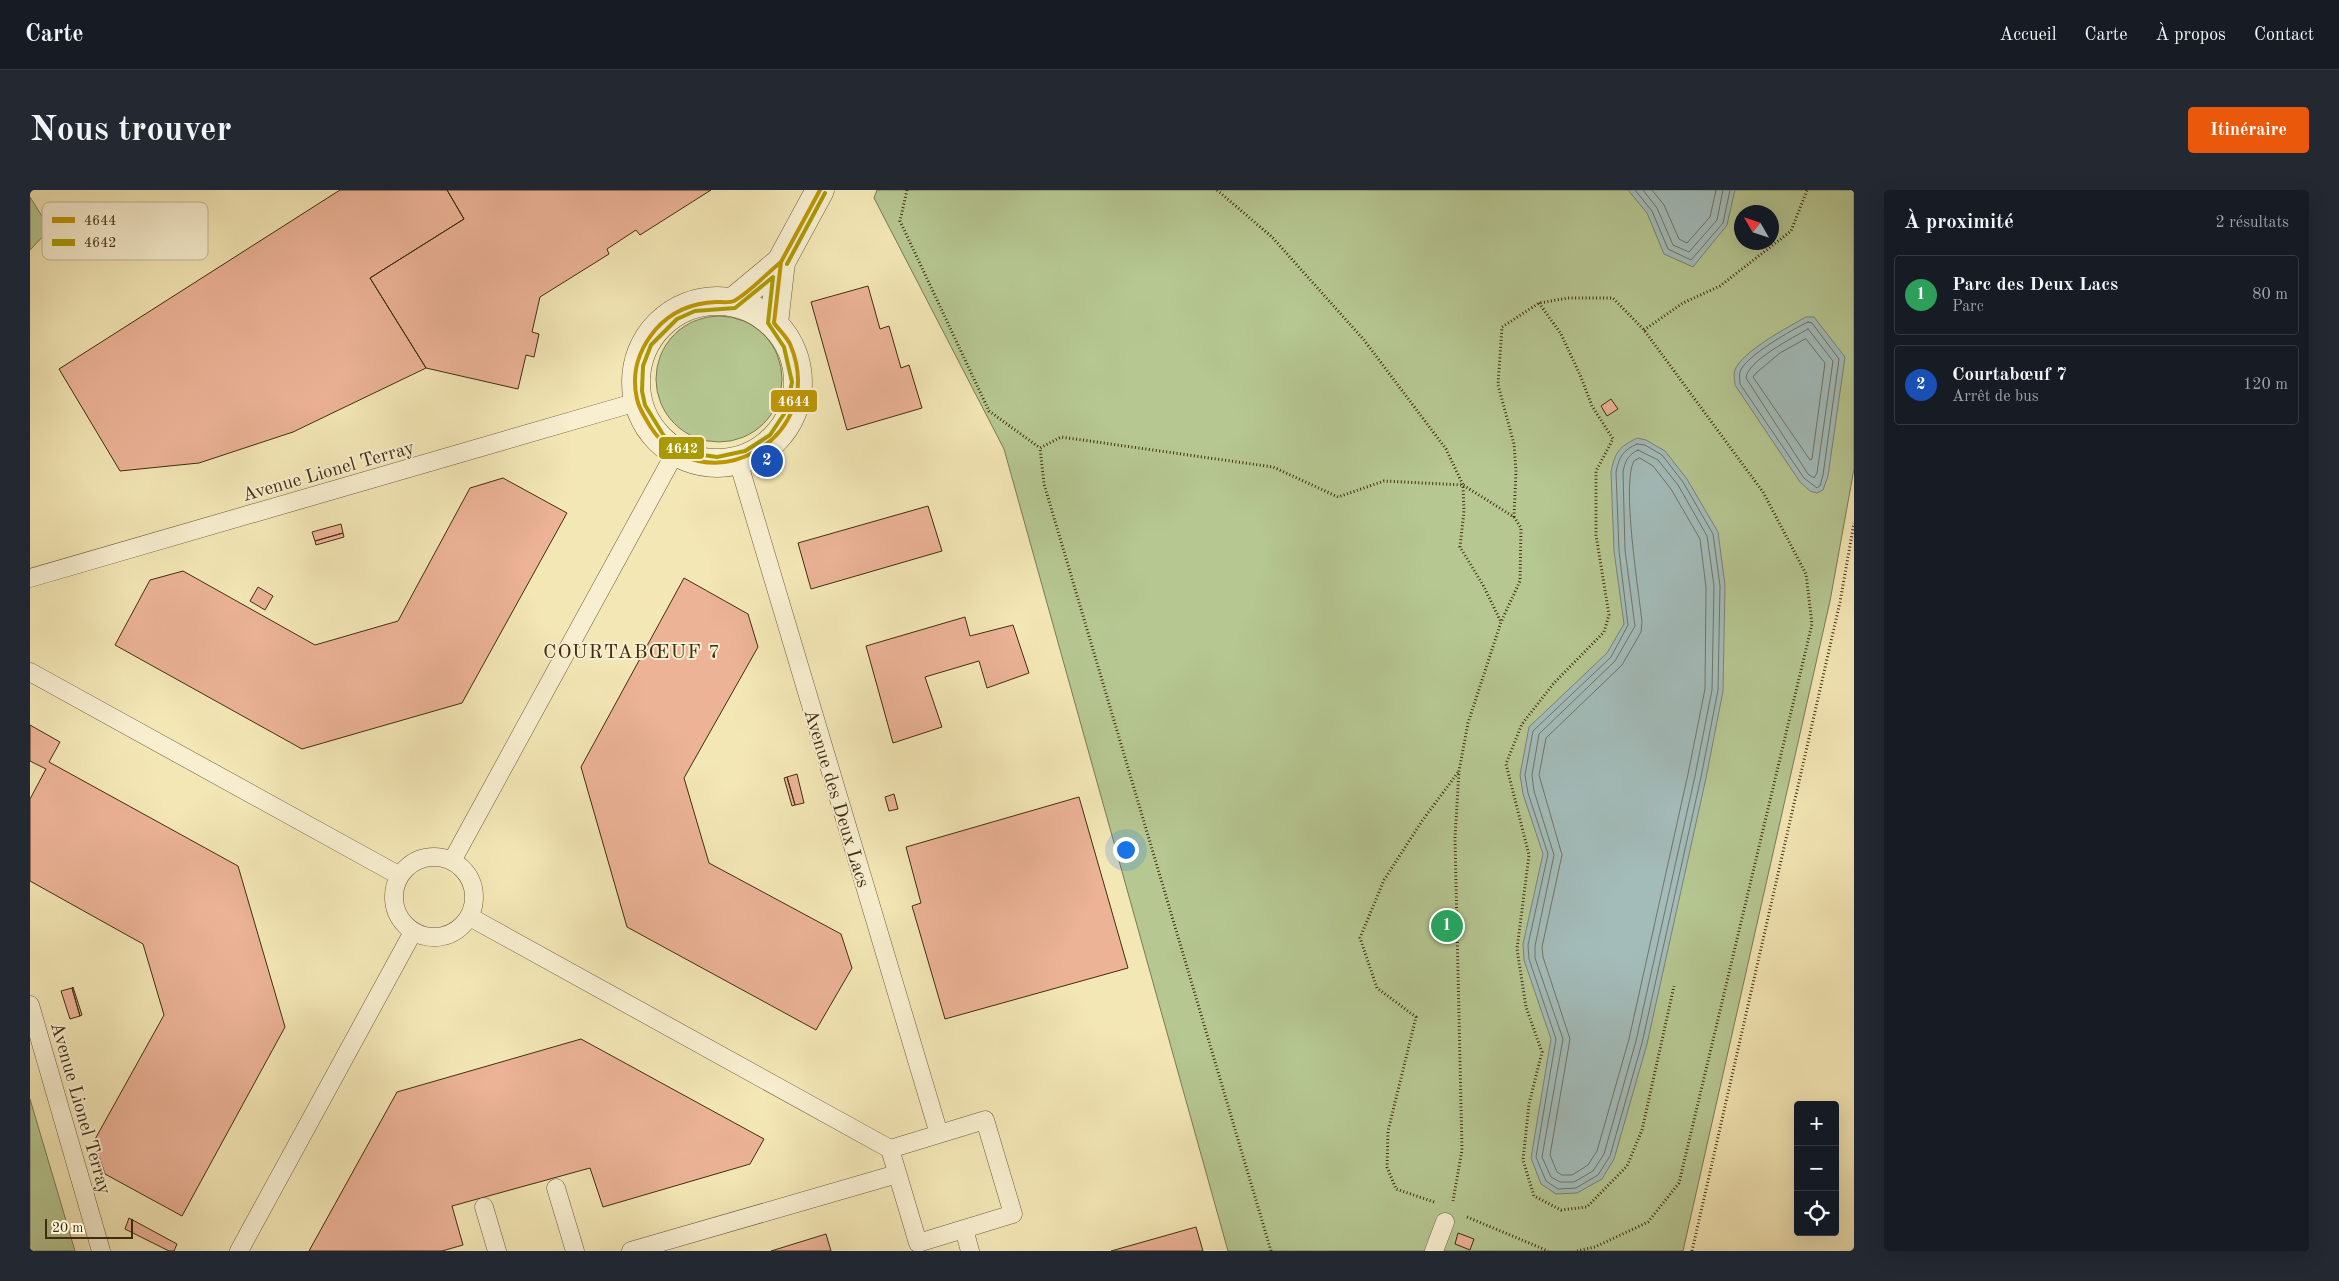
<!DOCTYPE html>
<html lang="fr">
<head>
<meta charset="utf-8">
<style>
  :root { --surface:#171b24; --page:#242831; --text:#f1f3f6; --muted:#9ea1a6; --line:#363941; --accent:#ea580c }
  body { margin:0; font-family:"Old Standard TT",serif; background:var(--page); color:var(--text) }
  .controls { position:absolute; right:15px; bottom:15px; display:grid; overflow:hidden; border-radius:5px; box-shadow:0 5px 20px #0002 }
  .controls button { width:45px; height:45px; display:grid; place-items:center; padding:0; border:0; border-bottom:1px solid var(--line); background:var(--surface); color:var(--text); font:25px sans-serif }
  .compass { position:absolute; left:1704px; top:15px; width:45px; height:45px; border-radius:50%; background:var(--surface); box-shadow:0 5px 20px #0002; rotate:309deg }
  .scale { position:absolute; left:15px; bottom:12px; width:88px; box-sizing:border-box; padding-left:5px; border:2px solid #402d11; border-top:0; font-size:14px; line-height:18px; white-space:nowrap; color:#402d11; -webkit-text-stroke:4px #f8efd0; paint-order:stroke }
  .you { position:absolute; left:1095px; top:659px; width:18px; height:18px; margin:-12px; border:4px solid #fff; border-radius:50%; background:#1a73e8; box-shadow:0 0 0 8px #1a73e833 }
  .badge { display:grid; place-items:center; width:32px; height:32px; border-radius:50%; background:var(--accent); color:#fff; font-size:16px; font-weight:700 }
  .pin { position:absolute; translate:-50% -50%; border:2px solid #fff; box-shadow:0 1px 5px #0006 }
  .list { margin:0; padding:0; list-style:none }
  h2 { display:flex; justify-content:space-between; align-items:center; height:65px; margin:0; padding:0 20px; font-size:21px }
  h2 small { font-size:16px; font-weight:400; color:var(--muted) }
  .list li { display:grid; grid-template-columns:32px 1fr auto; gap:15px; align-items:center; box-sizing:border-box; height:80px; margin:0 10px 10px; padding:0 10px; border:1px solid var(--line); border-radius:5px }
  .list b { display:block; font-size:19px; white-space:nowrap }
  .list p { margin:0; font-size:16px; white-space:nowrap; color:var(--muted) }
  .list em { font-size:16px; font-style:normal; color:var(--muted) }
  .icon { flex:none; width:28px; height:28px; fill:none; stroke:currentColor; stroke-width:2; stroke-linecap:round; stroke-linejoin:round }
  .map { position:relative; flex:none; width:1824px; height:1061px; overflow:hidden; border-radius:5px }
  header { display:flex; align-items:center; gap:30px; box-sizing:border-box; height:70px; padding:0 25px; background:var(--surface); border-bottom:1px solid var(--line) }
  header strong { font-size:24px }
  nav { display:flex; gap:28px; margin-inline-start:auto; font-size:18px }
  .intro { display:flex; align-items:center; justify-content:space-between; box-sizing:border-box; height:120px; padding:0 30px }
  h1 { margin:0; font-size:35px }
  .button { padding:12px 22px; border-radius:5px; background:var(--accent); color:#fff; font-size:18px; font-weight:700 }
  main { display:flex; gap:30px; padding:0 30px }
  aside { flex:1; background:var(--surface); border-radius:5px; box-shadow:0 5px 20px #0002 }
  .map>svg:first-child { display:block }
</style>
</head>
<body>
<header>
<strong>Carte</strong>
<nav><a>Accueil</a><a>Carte</a><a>À propos</a><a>Contact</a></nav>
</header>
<div class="intro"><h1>Nous trouver</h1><a class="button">Itinéraire</a></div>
<main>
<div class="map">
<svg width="1824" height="1061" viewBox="0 0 1824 1061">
  <rect width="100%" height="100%" fill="#f4e7b6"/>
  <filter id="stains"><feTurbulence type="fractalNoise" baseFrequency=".004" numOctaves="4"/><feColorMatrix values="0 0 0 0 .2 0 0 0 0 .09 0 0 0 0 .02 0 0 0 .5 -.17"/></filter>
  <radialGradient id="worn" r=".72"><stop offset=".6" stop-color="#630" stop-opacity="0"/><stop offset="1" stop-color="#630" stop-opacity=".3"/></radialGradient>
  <!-- green -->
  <path fill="#b6c792" stroke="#7b7a52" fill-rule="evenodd" d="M847 0H1824V279L1800 411 1653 1061H1198L974 259 844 8ZM1712 22H1742V52H1712Z
    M0 7 20 39 0 60Z
    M626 189a63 63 0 1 1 126 0a63 63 0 1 1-126 0Z
    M0 909 45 1061H0Z"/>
  <!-- water -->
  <path fill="#a3bcba" stroke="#7b8376" d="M1598 0H1705L1697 35 1663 77 1634 64 1617 23Z
    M1776 127H1784L1815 167 1798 286 1793 300 1787 303 1780 301 1770 292 1705 195C1705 190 1703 184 1705 180 1711 162 1760 136 1776 127Z
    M1607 248 1616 250 1635 261 1657 289 1688 342 1695 395 1693 501 1676 588 1617 854 1584 969 1572 989 1547 1003 1526 1004 1511 994 1501 968 1521 849 1494 770 1493 754 1513 664 1493 604 1490 585 1499 537 1577 463 1594 434 1584 361 1581 282C1585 262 1589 257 1607 248Z"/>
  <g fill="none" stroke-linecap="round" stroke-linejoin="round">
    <!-- shore -->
    <path stroke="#727466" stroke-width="1" d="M1605 0 1622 21 1638 59 1661 70 1693 33 1700 0
      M1613 0 1627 18 1643 55 1659 62 1687 30 1693 0
      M1622 0 1634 15 1649 49 1657 53 1680 27 1686 0
      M1778 132 1782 133 1809 169 1793 285 1790 296 1787 298 1774 288 1710 194C1710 190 1709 186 1710 182 1714 167 1763 139 1778 132Z
      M1778 139 1803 171 1787 283 1784 288 1778 284 1716 188C1717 171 1764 147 1778 139Z
      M1776 149 1795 173 1782 269 1780 270 1723 187 1726 183 1750 163Z
      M1607 254 1615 255 1632 265 1653 292 1683 344 1690 396 1688 500 1671 587 1612 853 1580 966 1568 985 1546 998 1528 999 1516 991 1506 967 1526 849 1499 769 1498 755 1518 664 1498 603 1495 585 1503 541 1581 467 1598 435 1589 361 1586 282C1589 267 1593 260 1607 254Z
      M1608 260 1628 270 1648 295 1677 346 1684 396 1682 500 1665 586 1606 851 1574 964 1563 981 1544 992H1530L1521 987 1512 967 1533 849 1505 768V756L1524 665 1504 601 1502 585 1509 544 1585 471 1605 436 1595 360 1593 282C1595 271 1598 265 1608 260Z
      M1610 268 1623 276 1641 299 1670 349 1676 397 1675 499 1658 584 1599 849 1567 961 1558 975 1542 985H1532L1527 982 1520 965 1540 849 1513 767 1512 757 1532 665 1509 585 1516 548 1592 475 1611 442 1612 432C1609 403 1591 292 1604 271Z"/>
  </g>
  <!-- building -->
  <path fill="#ecb397" stroke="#402d11" d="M310 0H417L434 29 340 88 396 178 263 242 169 273 90 281 29 179Z
    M417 0H681L610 45 606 40 577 59 579 64 510 107 502 142 509 144 504 167 496 165 488 199 396 178 340 88 434 29Z
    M838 96 850 139 859 136 871 178 879 175 892 218 817 240 781 112Z
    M1581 209 1588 219 1577 226 1571 216Z
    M473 288 537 323 432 513 272 559 85 455 120 390 153 381 285 455 368 431 440 298Z
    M898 316 912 361 781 399 768 353Z
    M311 334 313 343 285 351 282 342Z
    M313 343 314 347 286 355 285 351Z
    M654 388 718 424 728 457 654 588 679 673 811 744 822 778 786 840 597 737 551 577Z
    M228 397 243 406 235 420 220 411Z
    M935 427 940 446 983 435 999 483 957 498 949 471 895 487 912 537 863 553 836 456Z
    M0 535 30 552 19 572 208 676 255 837 152 1026 75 984 64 951 134 825 113 754 0 691V609L16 579 0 571Z
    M767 584 774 613 765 615 757 587Z
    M757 587 765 615 762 616 754 588Z
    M864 604 868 619 859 621 855 607Z
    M1049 607 1098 778 915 829 882 716 891 713 876 657Z
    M43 797 52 825 50 826 42 798Z
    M42 798 50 826 40 829 31 801Z
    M551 849 734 949 720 974 573 1017 560 978 422 1016 433 1055 412 1061H279L367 902Z
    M99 1028 147 1054 144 1061H139L95 1039Z
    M1166 1037 1173 1061H1081Z
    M1428 1043 1444 1049 1440 1060 1425 1054Z
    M796 1044 801 1061H741Z"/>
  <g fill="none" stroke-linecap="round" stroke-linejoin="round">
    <!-- lane casing -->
    <g stroke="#6d5c3a" stroke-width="19">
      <path id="lane" d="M708 271 909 944
        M0 388 607 212
        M0 482 370 686
        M364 707a40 40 0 1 1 80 0a40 40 0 1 1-80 0Z
        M422 671 645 263
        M440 727 860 959
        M0 815 71 1061
        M955 930 983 1024 888 1053 860 959Z
        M526 998 545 1061
        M454 1017 467 1061
        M934 1039 940 1061
        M209 1061 383 742
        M601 1061 867 984
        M1404 1061 1415 1032"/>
    </g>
    <!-- street casing -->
    <g stroke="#6d5c3a" stroke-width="29">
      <path id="street" d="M606 192a81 81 0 1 1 162 0a81 81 0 1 1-162 0Z
        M703 112 751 72 790 0
        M744 133 751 72"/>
    </g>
    <!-- path -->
    <path stroke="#402d11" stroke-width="3" stroke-dasharray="1 2.5" stroke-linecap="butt" d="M877 0 870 31 959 221 1010 258
      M1187 0 1242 47 1334 150 1416 259 1433 295 1434 321 1430 357 1453 395 1471 432
      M1509 113 1531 144 1551 187 1562 216 1583 249 1566 281V345L1579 425 1574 442 1524 493 1492 534 1476 574 1499 665 1487 759 1496 817 1512 862 1499 914 1493 970 1504 1006 1531 1020 1557 1017 1597 976 1612 940 1644 796
      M1614 140 1653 113 1690 96 1761 41 1777 0
      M1484 327 1486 281 1484 254 1468 195 1472 137 1509 113 1538 108H1583L1614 140 1733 302 1776 384 1782 434 1649 993 1618 1032 1565 1057 1547 1061
      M1404 1012 1366 999 1357 977 1358 941 1386 827 1347 798 1330 748 1354 690 1392 631 1429 581
      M1437 1027 1518 1061
      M1241 1061 1014 294 1010 258 1031 247 1243 277 1308 307 1354 291 1433 295 1484 327 1491 338 1490 391 1471 432 1438 533 1429 581 1425 648 1432 960 1423 1011
      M1662 1061 1810 412 1824 333"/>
    <!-- lane -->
    <use href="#lane" stroke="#f8efd0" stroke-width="18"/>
    <!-- street -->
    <use href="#street" stroke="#f8efd0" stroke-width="28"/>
    <!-- bus-1 casing -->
    <g stroke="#f8efd0" stroke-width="8">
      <path id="bus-1" d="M751 72 744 133C749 140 756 146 760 154 801 250 672 318 620 236 615 227 609 219 607 209 601 183 609 159 626 139 642 121 662 113 686 112 692 112 700 113 704 111 721 101 736 84 751 72Z
        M751 72 790 0"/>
    </g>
    <!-- bus-2 casing -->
    <g stroke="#f8efd0" stroke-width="8">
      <path id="bus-2" d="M757 74 795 3
        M743 87 738 133 754 157 762 192 756 221 740 245 715 261 687 267 659 263 634 246 615 215 612 201 613 176 621 155 647 129 665 121 705 118Z"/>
    </g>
    <!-- bus-1 -->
    <use href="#bus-1" stroke="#bc9606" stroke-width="4"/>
    <!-- bus-2 -->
    <use href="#bus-2" stroke="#a99a05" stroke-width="4"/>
  </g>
  <g text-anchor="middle" stroke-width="4" stroke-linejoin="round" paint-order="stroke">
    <!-- street labels -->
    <g font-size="19" fill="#402d11" stroke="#f8efd0">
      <text transform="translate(298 280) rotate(-16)" y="7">Avenue Lionel Terray</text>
      <text transform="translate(808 608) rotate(73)" y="7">Avenue des Deux Lacs</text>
      <text transform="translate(52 918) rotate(74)" y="7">Avenue Lionel Terray</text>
    </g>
    <!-- neighbourhood labels -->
    <g font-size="20" letter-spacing="1" fill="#402d11" stroke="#f8efd0">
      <text x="602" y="468">COURTABŒUF 7</text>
    </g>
  </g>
  <!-- legend -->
  <rect x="12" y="12" width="166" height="58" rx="8" fill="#f8efd0" stroke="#c1b597" stroke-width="1"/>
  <rect x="22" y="27" width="23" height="6" fill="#bc9606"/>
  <rect x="22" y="49" width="23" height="7" fill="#a99a05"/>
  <g font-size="14" fill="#402d11">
    <text x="54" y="35">4644</text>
    <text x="54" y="57">4642</text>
  </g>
  <g stroke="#f8efd0" stroke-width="2">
    <rect x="740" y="199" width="48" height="24" rx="5" fill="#bc9606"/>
    <rect x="628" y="246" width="47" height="24" rx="5" fill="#a99a05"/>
  </g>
  <g font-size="14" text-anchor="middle" font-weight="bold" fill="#fff">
    <text x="764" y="216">4644</text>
    <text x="652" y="263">4642</text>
  </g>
  <rect width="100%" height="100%" filter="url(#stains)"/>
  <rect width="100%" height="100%" fill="url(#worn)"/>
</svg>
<div class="controls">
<button>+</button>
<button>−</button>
<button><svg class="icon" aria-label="locate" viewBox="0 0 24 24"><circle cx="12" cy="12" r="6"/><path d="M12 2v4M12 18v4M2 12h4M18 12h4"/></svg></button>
</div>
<svg class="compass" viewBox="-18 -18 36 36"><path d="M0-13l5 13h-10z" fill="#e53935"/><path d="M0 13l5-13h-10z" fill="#9ea1a6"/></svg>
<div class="scale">20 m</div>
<div class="you"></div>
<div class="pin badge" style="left:1417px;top:736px;background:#2e9e5b">1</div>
<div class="pin badge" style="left:737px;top:271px;background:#1a4fb4">2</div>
</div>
<aside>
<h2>À proximité<small>2 résultats</small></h2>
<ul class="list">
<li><span class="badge" style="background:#2e9e5b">1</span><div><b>Parc des Deux Lacs</b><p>Parc</p></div><em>80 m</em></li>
<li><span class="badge" style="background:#1a4fb4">2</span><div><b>Courtabœuf 7</b><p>Arrêt de bus</p></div><em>120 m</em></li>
</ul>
</aside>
</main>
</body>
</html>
